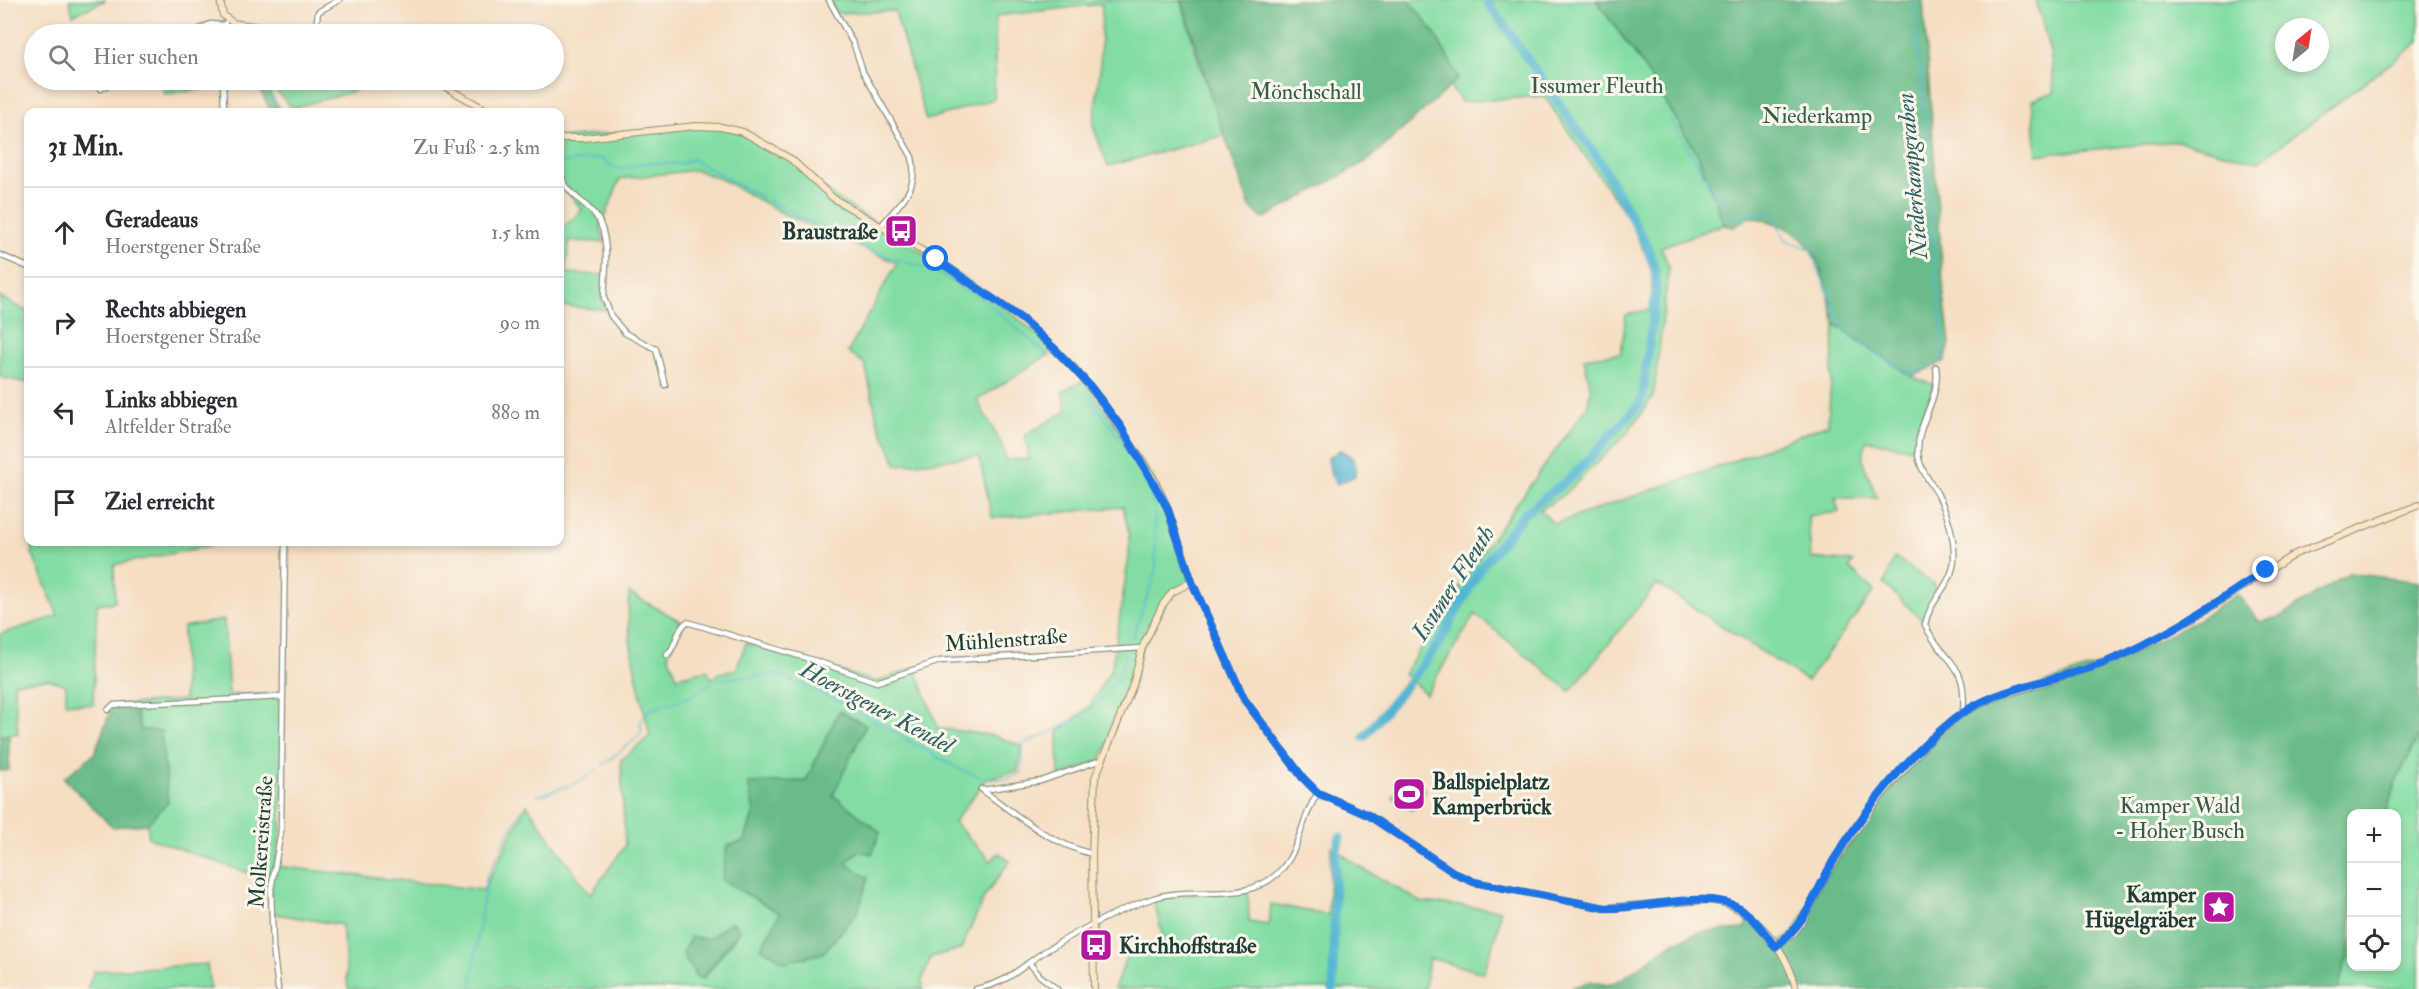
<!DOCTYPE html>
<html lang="de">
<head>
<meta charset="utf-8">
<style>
  :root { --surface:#fff; --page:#f7f7f7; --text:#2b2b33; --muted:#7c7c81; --line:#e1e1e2 }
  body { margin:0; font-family:"IM FELL Double Pica",serif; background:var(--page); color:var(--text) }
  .controls { position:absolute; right:18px; bottom:18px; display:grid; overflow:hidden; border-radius:12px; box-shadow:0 3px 9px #0003 }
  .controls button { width:54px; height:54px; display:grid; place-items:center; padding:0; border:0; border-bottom:2px solid var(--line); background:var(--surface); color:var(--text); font:30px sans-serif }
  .compass { position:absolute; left:2275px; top:18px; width:54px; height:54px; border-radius:50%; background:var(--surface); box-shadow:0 3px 9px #0003; rotate:30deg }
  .stop { position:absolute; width:18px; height:18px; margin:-14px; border:4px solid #1a73e8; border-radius:50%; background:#fff }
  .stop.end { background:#1a73e8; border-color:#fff; box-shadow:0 2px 6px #0008 }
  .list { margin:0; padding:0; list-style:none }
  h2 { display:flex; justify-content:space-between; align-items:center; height:78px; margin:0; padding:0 24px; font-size:26px }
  h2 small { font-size:20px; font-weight:400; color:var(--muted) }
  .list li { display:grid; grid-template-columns:39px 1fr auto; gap:18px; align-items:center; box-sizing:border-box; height:90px; padding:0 24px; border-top:2px solid var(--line) }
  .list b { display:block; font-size:22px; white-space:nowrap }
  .list p { margin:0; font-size:20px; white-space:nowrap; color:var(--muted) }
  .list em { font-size:20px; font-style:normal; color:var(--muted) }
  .icon { flex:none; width:33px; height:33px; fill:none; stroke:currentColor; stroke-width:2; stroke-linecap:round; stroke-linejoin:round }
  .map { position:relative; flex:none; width:2419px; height:989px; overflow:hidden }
  .search { position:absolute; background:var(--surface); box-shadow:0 3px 9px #0003; left:24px; top:24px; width:540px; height:66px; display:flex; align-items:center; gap:15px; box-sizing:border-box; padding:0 21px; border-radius:33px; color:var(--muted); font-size:22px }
  .panel { position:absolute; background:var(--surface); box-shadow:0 3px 9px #0003; left:24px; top:108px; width:540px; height:438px; border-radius:12px }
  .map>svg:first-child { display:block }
</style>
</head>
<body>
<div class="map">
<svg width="2419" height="989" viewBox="0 0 2419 989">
  <rect width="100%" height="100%" fill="#fbf7ec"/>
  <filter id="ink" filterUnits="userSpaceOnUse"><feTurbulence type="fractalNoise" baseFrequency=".0167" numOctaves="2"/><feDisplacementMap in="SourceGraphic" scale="12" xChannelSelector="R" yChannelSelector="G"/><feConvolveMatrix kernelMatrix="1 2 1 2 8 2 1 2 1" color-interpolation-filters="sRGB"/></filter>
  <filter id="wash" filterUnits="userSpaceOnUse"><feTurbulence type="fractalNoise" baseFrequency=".008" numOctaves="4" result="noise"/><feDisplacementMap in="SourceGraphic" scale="24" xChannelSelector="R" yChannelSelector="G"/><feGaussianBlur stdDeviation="1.35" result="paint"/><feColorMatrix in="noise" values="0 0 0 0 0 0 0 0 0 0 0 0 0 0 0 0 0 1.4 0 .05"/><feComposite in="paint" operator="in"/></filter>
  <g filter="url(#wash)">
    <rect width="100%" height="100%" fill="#f5dec3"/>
    <!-- green -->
    <path fill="#82dda3" stroke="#508d6c" stroke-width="1.5" fill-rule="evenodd" d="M69 0H106L73 15Z
      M829 0H1181L1199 63 1225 135 1108 166 1093 126 1100 69 1102 4 996 16 994 99 926 120 895 11 835 13Z
      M1400 0H1596L1642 64 1697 153 1724 224 1661 247 1669 267 1653 397 1628 432 1565 494 1540 510 1554 524 1715 468 1828 424 1835 324 1912 377 1934 385 1911 449 1866 440 1862 459 1877 498H1835L1839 512 1808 516 1811 558 1853 562 1849 568 1874 591 1807 681 1657 584 1570 691 1475 614 1426 694 1404 674 1482 552 1587 407 1591 390 1584 358 1621 353 1626 315 1651 309 1652 269 1629 219 1544 96 1461 102 1450 86 1453 83Z
      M2036 0H2419V42L2258 162 2178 141 2037 155 2032 100 2054 92 2051 56ZM2284 27H2320V63H2284Z
      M163 80H202L203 89 164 94Z
      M286 80H322L355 91 292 108 270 84Z
      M696 126 732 129 791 159 836 198 987 293 1056 350 977 400 1002 445 1006 460 1029 459 1025 435 1067 411 1062 392 1084 380 1153 478 1167 507 1192 582 1172 592 1142 648 1133 685 1101 760 1059 777 1058 732 1089 707 1112 667 1129 556V534L1123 507 992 518 979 456 897 465 878 423 865 364 848 352 897 263 784 214 725 181 696 170 620 179 601 227 603 242 569 241 566 273 602 275 605 277 601 298 606 310 560 306V230L582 210 560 181V138Z
      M0 297 28 312V383L0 377Z
      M32 542H229L114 565 115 602 97 604 93 705 66 703V685L48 679 14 683 18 733 0 736V634L58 616 32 553Z
      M1895 557 1933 584 1936 594 1923 621 1884 584Z
      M629 593 684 623 668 655 677 677 707 670 712 679 719 673 736 670 746 643 877 682 915 667 938 728 995 736 1022 746 1018 771 986 779 954 822 991 861 999 853 1010 861 985 896 961 949 931 957 922 981 923 989H348L342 925 271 913V889L265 879 149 838 147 824 168 801 161 731 141 730 133 704 184 700 183 627 224 620 229 695 277 694 282 707 281 831 275 866 483 890 527 805 590 895 625 846 621 760 650 736C640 690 625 641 629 593ZM839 711 865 725 832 795 880 832 845 863 727 846 745 841 754 811 749 783 806 781ZM732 921 740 931 703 979 694 975 691 937 709 939Z
      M2419 735V989H2338L2351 943 2352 966H2396V814L2386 813 2396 782Z
      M1406 777 1425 790 1412 810 1393 797Z
      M1331 846 1360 867 1421 902 1500 910 1498 927 1484 973 1429 958 1425 989H1114L1129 951 1165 945 1153 898 1248 889 1249 922 1269 925 1271 904 1328 915Z
      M207 964 210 989H87L94 971Z"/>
    <!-- forest -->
    <path fill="#69bc89" stroke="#447c5e" stroke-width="1.5" d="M1182 0H1409L1435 34 1459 78 1369 160 1263 219 1250 207 1216 112Z
      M1596 0H1923L1944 296 1950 343 1945 361 1912 377 1835 324C1821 266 1818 227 1749 217L1734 227 1724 225 1697 153 1642 64Z
      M260 80H267L271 96 281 112H271L260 89Z
      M2349 573 2419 582V735L2396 782 2386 813 2352 814 2351 943 2338 989H1575L1573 987 1592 981 1607 985 1620 980 1673 943 1700 932 1744 929 1750 917 1775 947 1794 932 1825 877 1911 759 1964 714 1991 701 2129 655 2198 620 2237 594 2260 622 2282 616Z
      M133 704 141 730 161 731 168 802 147 824 112 827 64 778 94 754 113 705Z
      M839 711 866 725 833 795 880 832 872 854 859 851 846 863 868 878 858 912 823 953 785 962 761 948 780 913 722 880 727 846 745 841 754 811 748 783 806 781Z
      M9 734V770L0 771V736Z
      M732 921 739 930 702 979 694 975 695 972 686 961 683 951 691 937 709 939Z"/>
    <!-- water -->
    <path fill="#53b5d2" stroke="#397983" stroke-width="1.5" d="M1340 450 1352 457 1356 466 1355 476 1337 484 1331 475 1328 458Z"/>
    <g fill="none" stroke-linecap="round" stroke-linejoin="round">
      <!-- stream -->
      <path stroke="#53b5d2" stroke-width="1.5" d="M1913 0 1929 158V204L1944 350V356L1940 363
        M245 33V34
        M267 80 272 96 282 112
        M1671 121 1732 220 1765 211 1772 214 1786 240 1810 249 1845 333 1889 362 1913 373 1933 366
        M561 163 600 158 617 169 645 163 681 164 692 159 763 198
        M768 200 872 252 932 270 983 299 1050 357
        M1089 397 1120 438 1148 489 1154 505 1156 571 1132 639
        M718 679 777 674 847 705 959 769 982 778
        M603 765 638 737 641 732V720L649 710 692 696 712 683
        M986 778 1007 779 1022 772 1023 744C1058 730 1096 714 1116 680 1121 673 1123 662 1126 654
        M538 796 581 781 596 770
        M501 847 522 809
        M471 989 486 878 499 852"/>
      <!-- river -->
      <path stroke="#53b5d2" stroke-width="9" d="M1414 676 1440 641 1481 567 1525 513 1574 475 1639 405 1643 393 1656 289 1655 270 1646 244 1601 163 1486 0
        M1364 737 1408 683
        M1333 989 1335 857 1340 837"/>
    </g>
  </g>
  <g filter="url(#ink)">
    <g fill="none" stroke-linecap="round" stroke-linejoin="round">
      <!-- street casing -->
      <g stroke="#8a8e7c" stroke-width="7">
        <path id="street" d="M829 0 854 45 863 72 912 157C919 191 901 201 881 226
          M190 34 210 24 224 25
          M222 34 225 23
          M315 34 318 12 339 0
          M223 80 224 112
          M101 89 115 80
          M560 174C567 195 584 200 596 216 611 237 605 274 604 298L611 316 625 333 656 349 665 385
          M0 255 28 267
          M1936 367C1941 398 1917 422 1918 451 1918 467 1929 480 1937 493 1947 511 1955 538 1954 559 1953 585 1929 600 1925 625 1943 663 1968 660 1963 712
          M667 655C677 646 676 629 687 622L816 661 877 682 940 661 1142 648
          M108 710 113 705 282 697
          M981 789C1015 814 1049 843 1092 854
          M983 790 1041 781 1101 760
          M1030 964 1040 976 1057 989
          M278 989 273 947 271 889 281 831 285 542
          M976 989C1011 982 1020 967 1047 950 1080 930 1117 910 1154 898 1194 885 1243 905 1277 874 1301 852 1300 818 1318 793"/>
      </g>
      <!-- secondary casing -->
      <g stroke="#8a8e7c" stroke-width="8">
        <path id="secondary" d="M220 0 223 15 233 23 311 34
          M433 80 490 112
          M560 138H583L696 126 721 127 743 132 791 159 833 198 936 259 1023 320 1074 368 1103 403 1153 478 1167 507 1192 582 1244 699 1303 778 1318 793 1368 815 1456 874 1474 882 1605 908 1704 900C1749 900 1787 948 1796 989
          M1775 947 1794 933 1803 921 1834 860 1881 796 1931 739 1963 712 1991 699 2108 662 2142 646 2190 620 2295 554 2419 505
          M1094 989 1092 854 1095 778 1133 685 1142 648 1162 606 1172 592 1192 582"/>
      </g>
      <!-- street -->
      <use href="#street" stroke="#fff" stroke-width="4.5"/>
      <!-- secondary -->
      <use href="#secondary" stroke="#fde5c5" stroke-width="6"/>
    </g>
  </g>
  <g fill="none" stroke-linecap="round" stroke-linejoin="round" filter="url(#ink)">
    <!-- route -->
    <path stroke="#1a73e8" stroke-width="8" d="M936 259 1023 320 1056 350 1090 386 1121 427 1167 507 1192 582 1244 699 1303 778 1318 793 1368 815 1456 874 1474 882 1605 908C1643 910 1710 888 1741 909 1755 918 1766 934 1775 947 1810 920 1814 893 1835 858 1860 818 1897 769 1932 738 1942 729 1953 719 1964 712 2006 685 2062 680 2109 661 2166 638 2215 603 2266 570"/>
  </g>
  <!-- icons -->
  <defs>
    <g id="bus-square" transform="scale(1.725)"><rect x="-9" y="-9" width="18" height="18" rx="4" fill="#b5179e" stroke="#fbf7ec"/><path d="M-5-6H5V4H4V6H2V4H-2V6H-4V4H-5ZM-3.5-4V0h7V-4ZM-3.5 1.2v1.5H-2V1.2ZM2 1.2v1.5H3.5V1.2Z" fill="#fff"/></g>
    <g id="stadium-square" transform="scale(1.725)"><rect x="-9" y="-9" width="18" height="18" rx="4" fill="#b5179e" stroke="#fbf7ec"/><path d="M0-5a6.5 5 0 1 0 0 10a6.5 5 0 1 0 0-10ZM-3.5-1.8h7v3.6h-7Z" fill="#fff"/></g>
    <g id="sight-square" transform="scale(1.725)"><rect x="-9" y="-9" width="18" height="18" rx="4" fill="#b5179e" stroke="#fbf7ec"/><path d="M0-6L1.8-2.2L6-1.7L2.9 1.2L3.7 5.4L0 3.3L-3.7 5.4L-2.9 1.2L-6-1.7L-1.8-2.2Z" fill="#fff"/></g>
  </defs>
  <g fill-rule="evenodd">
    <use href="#bus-square" x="901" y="231"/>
    <use href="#stadium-square" x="1409" y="794"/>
    <use href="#sight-square" x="2219" y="907"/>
    <use href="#bus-square" x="1096" y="945"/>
  </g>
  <g text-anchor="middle" stroke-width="6" stroke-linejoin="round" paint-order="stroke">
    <!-- park labels -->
    <g font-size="22" fill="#335d4a" stroke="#fbf7ec">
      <text x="1597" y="93">Issumer Fleuth</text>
      <text x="1306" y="99">Mönchschall</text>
      <text x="1817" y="123">Niederkamp</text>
      <text x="2180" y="813">Kamper Wald<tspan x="2180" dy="25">- Hoher Busch</tspan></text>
    </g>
    <!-- poi labels -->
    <g font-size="22" font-weight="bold" fill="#1f3d34" stroke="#fbf7ec" text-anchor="end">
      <text x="878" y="239">Braustraße</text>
      <text x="1432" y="789" text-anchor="start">Ballspielplatz<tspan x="1432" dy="25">Kamperbrück</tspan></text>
      <text x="2196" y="902">Kamper<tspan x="2196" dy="25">Hügelgräber</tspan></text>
      <text x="1119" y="953" text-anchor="start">Kirchhoffstraße</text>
    </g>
    <!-- street labels -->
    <g font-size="22" fill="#1f3d34" stroke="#fbf7ec">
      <text transform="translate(1006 639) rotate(-4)" y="8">Mühlenstraße</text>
      <text transform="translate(260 842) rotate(-86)" y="8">Molkereistraße</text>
    </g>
    <!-- water labels -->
    <g font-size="24" font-style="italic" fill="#2f6163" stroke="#fbf7ec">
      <text transform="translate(1912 176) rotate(-95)" y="8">Niederkampgraben</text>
      <text transform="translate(1453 583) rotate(-57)" y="8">Issumer Fleuth</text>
      <text transform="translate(877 707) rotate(28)" y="8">Hoerstgener Kendel</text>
    </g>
  </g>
</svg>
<div class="controls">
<button>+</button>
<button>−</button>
<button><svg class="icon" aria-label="locate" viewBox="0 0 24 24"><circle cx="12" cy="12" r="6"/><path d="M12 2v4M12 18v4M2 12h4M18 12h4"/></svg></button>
</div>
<svg class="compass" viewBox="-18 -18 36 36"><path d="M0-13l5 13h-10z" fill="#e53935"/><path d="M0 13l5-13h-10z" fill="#7c7c81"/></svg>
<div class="stop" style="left:936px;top:259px"></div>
<div class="stop end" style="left:2266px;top:570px"></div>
<div class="search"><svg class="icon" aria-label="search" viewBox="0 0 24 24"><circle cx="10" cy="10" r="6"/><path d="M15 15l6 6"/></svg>Hier suchen</div>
<section class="panel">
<h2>31 Min.<small>Zu Fuß · 2.5 km</small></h2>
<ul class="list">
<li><svg class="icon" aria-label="ahead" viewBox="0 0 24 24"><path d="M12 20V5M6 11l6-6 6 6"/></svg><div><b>Geradeaus</b><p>Hoerstgener Straße</p></div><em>1.5 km</em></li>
<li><svg class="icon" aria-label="right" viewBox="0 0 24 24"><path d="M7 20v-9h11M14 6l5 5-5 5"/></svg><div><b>Rechts abbiegen</b><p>Hoerstgener Straße</p></div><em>90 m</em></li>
<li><svg class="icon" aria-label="left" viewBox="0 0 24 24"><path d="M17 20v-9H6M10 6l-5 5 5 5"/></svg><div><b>Links abbiegen</b><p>Altfelder Straße</p></div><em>880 m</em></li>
<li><svg class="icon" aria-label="arrive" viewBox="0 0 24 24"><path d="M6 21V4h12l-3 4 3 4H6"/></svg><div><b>Ziel erreicht</b></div></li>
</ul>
</section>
</div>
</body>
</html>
